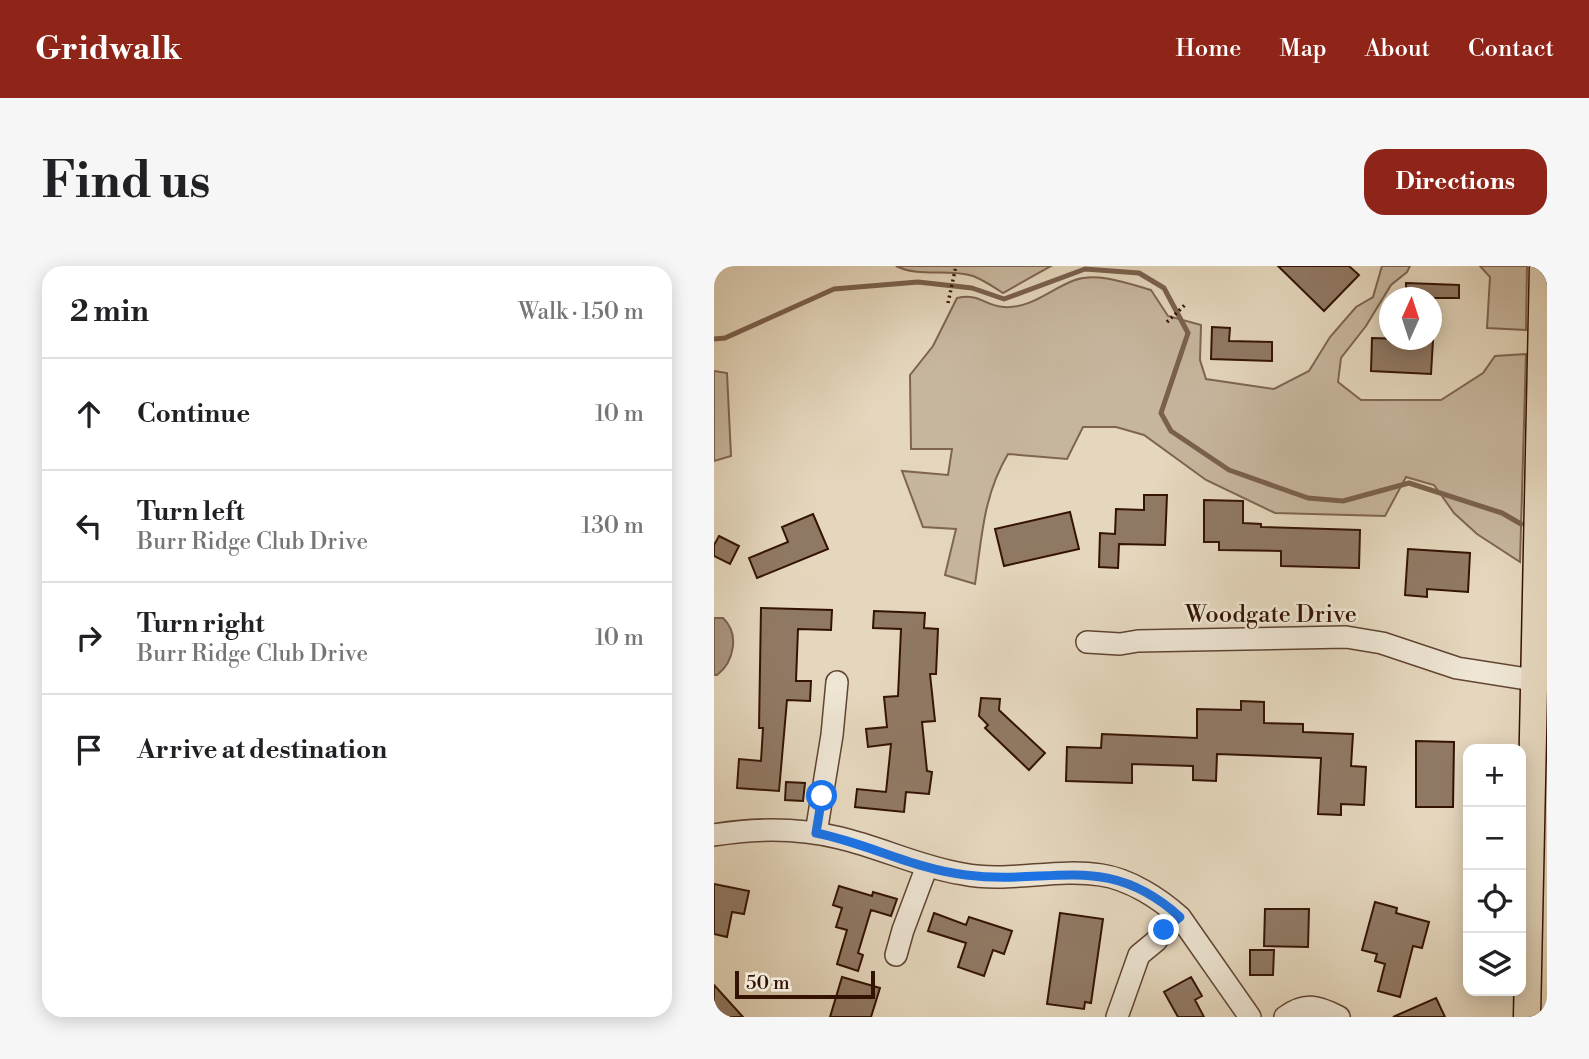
<!DOCTYPE html>
<html lang="en">
<head>
<meta charset="utf-8">
<style>
  :root { --surface:#fff; --page:#f6f6f6; --text:#202124; --muted:#757577; --line:#e0e0e0; --accent:#8f2418 }
  body { margin:0; font-family:"Libre Bodoni",serif; background:var(--page); color:var(--text) }
  .controls { position:absolute; right:21px; bottom:21px; display:grid; overflow:hidden; border-radius:14px; box-shadow:0 4px 18px #0003 }
  .controls button { width:63px; height:63px; display:grid; place-items:center; padding:0; border:0; border-bottom:2px solid var(--line); background:var(--surface); color:var(--text); font:35px sans-serif }
  .compass { position:absolute; left:665px; top:21px; width:63px; height:63px; border-radius:50%; background:var(--surface); box-shadow:0 4px 18px #0003; rotate:3deg }
  .scale { position:absolute; left:21px; bottom:18px; width:140px; box-sizing:border-box; padding-left:7px; border:4px solid #341304; border-top:0; font-size:19px; line-height:24px; white-space:nowrap; color:#341304; -webkit-text-stroke:5px #eee5d4; paint-order:stroke }
  .stop { position:absolute; width:21px; height:21px; margin:-16px; border:5px solid #1a73e8; border-radius:50%; background:#fff }
  .stop.end { background:#1a73e8; border-color:#fff; box-shadow:0 2px 7px #0008 }
  .list { margin:0; padding:0; list-style:none }
  h2 { display:flex; justify-content:space-between; align-items:center; height:91px; margin:0; padding:0 28px; font-size:30px }
  h2 small { font-size:23px; font-weight:400; color:var(--muted) }
  .list li { display:grid; grid-template-columns:46px 1fr auto; gap:21px; align-items:center; box-sizing:border-box; height:112px; padding:0 28px; border-top:2px solid var(--line) }
  .list b { display:block; font-size:26px; white-space:nowrap }
  .list p { margin:0; font-size:23px; white-space:nowrap; color:var(--muted) }
  .list em { font-size:23px; font-style:normal; color:var(--muted) }
  .icon { flex:none; width:38px; height:38px; fill:none; stroke:currentColor; stroke-width:2; stroke-linecap:round; stroke-linejoin:round }
  .map { position:relative; flex:none; width:833px; height:751px; overflow:hidden; border-radius:21px }
  header { display:flex; align-items:center; gap:42px; box-sizing:border-box; height:98px; padding:0 35px; background:var(--accent); color:#fff }
  header strong { font-size:33px }
  nav { display:flex; gap:38px; margin-inline-start:auto; font-size:24px }
  .intro { display:flex; align-items:center; justify-content:space-between; box-sizing:border-box; height:168px; padding:0 42px }
  h1 { margin:0; font-size:49px }
  .button { padding:18px 32px; border-radius:21px; background:var(--accent); color:#fff; font-size:24px; font-weight:700 }
  main { display:flex; gap:42px; padding:0 42px }
  aside { flex:1; background:var(--surface); border-radius:21px; box-shadow:0 4px 18px #0003 }
  .map>svg:first-child { display:block }
</style>
</head>
<body>
<header>
<strong>Gridwalk</strong>
<nav><a>Home</a><a>Map</a><a>About</a><a>Contact</a></nav>
</header>
<div class="intro"><h1>Find us</h1><a class="button">Directions</a></div>
<main>
<aside>
<h2>2 min<small>Walk · 150 m</small></h2>
<ul class="list">
<li><svg class="icon" aria-label="ahead" viewBox="0 0 24 24"><path d="M12 20V5M6 11l6-6 6 6"/></svg><div><b>Continue</b></div><em>10 m</em></li>
<li><svg class="icon" aria-label="left" viewBox="0 0 24 24"><path d="M17 20v-9H6M10 6l-5 5 5 5"/></svg><div><b>Turn left</b><p>Burr Ridge Club Drive</p></div><em>130 m</em></li>
<li><svg class="icon" aria-label="right" viewBox="0 0 24 24"><path d="M7 20v-9h11M14 6l5 5-5 5"/></svg><div><b>Turn right</b><p>Burr Ridge Club Drive</p></div><em>10 m</em></li>
<li><svg class="icon" aria-label="arrive" viewBox="0 0 24 24"><path d="M6 21V4h12l-3 4 3 4H6"/></svg><div><b>Arrive at destination</b></div></li>
</ul>
</aside>
<div class="map">
<svg width="833" height="751" viewBox="0 0 833 751">
  <rect width="100%" height="100%" fill="#e5d7bd"/>
  <filter id="stains"><feTurbulence type="fractalNoise" baseFrequency=".00286" numOctaves="4"/><feColorMatrix values="0 0 0 0 .2 0 0 0 0 .09 0 0 0 0 .02 0 0 0 .5 -.17"/></filter>
  <radialGradient id="worn" r=".72"><stop offset=".6" stop-color="#630" stop-opacity="0"/><stop offset="1" stop-color="#630" stop-opacity=".3"/></radialGradient>
  <!-- green -->
  <path fill="#c7b69e" stroke="#7e6451" stroke-width="2" d="M182 0H337L289 27C280 21 269 14 259 10 234 2 206 12 182 0Z
    M668 0H696L693 6 677 19 652 60 627 92 624 116 647 134H727L769 107 781 90 812 88 806 296 763 268 740 247 720 219 692 211 671 250 561 247 492 214 430 169 402 161H369L353 193 294 188C269 230 268 271 261 318L231 309 242 263 209 261 188 205 234 209 238 183H197L196 109 219 80 243 32C267 27 270 40 290 41 317 43 338 22 361 14 384 6 415 18 437 24L454 50 487 59 486 94 492 113 560 123 595 105 616 71 642 41 659 31Z
    M766 0H813L812 64 773 62 776 11Z
    M0 105 13 107 17 190 0 195Z"/>
  <!-- water -->
  <path fill="#a9947e" stroke="#7a604d" stroke-width="2" d="M0 352H9C26 368 20 396 3 409H0Z"/>
  <g fill="none" stroke-linecap="round" stroke-linejoin="round">
    <!-- stream -->
    <path stroke="#7a604d" stroke-width="5" d="M0 73 11 72 120 23 204 16 258 22 290 33 371 3 425 7 450 22 474 67 447 147 457 165 515 204 594 232 629 235 695 217 788 247 807 258"/>
  </g>
  <!-- building -->
  <path fill="#907964" stroke="#341304" stroke-width="2" d="M564 0H635L645 9 610 45Z
    M692 17 745 19V32H692Z
    M498 61 516 62 515 75 558 76V95L497 93Z
    M658 72 719 74 717 108 657 105Z
    M430 229H453L451 279 405 278 404 302 385 301 386 267 401 268 402 243 430 244Z
    M490 234 529 235V257L547 258V261L646 264 645 302 567 300V285L505 284V276H490Z
    M356 246 365 283 290 300 281 263Z
    M99 248 114 283 43 312 35 292 74 276 68 261Z
    M5 270 25 280 16 298 0 290V279Z
    M694 283 756 287 754 326 713 323V331L691 329Z
    M47 342 118 344 117 364 84 363 82 415H97L96 435 73 434 65 525 23 522 25 493 47 495 49 462H45Z
    M160 345 211 347 210 362 224 363 222 408H216L221 455 208 456 213 505 218 506 215 528 192 526 190 546 141 541 143 523 172 526 177 478 154 481 152 463 173 461 170 431 184 430 187 363 159 362Z
    M267 432 286 433 285 444 331 487 315 504 271 462 274 459 265 450Z
    M527 435 550 436V457L589 458V466L639 468 637 500 652 501 650 539 627 538V549L604 548 607 492 503 488 502 515 479 514V500L418 498V517L352 515 353 481 387 482 388 468 483 472V443L527 444Z
    M702 475 740 476 739 541H702Z
    M72 516 91 517 89 535 71 534Z
    M0 618 35 625 30 648 18 646 13 671 0 668Z
    M125 620 158 630 159 626 183 633 177 650 157 644 144 687 149 689 144 705 123 698 133 664 122 661 128 642 119 639Z
    M661 636 683 642 682 647 715 656 708 682 699 680 686 731 664 725 671 698 661 695 663 688 648 684Z
    M551 643H595L594 681 550 680Z
    M220 647 252 659 255 651 298 665 290 688 279 684 270 710 244 701 252 677 214 665Z
    M346 647 389 653 377 737 371 736 370 743 333 738Z
    M536 684H560L559 709H536Z
    M128 711 166 722 157 751H116Z
    M477 711 488 730 481 734 490 751H464L450 726Z
    M0 719 29 751H0Z
    M722 732 731 751H679Z"/>
  <g fill="none" stroke-linecap="round" stroke-linejoin="round">
    <!-- minor casing -->
    <g stroke="#604432" stroke-width="24">
      <path id="minor" d="M373 376 406 378 424 375 632 371 668 377 743 402 819 414
        M102 567 118 469 123 416
        M0 569C42 562 85 562 126 572 168 582 206 601 249 608 294 617 341 602 387 609 415 613 445 632 466 651L536 751
        M182 689 189 664 213 600
        M403 751 425 689 442 675 450 664 466 651
        M571 751C591 736 604 740 625 751"/>
    </g>
    <!-- major casing -->
    <g stroke="#341304" stroke-width="29">
      <path id="major" d="M813 751 829 0"/>
    </g>
    <!-- path -->
    <path stroke="#341304" stroke-width="3.5" stroke-dasharray="2 3.5" stroke-linecap="butt" d="M234 37 242 0
      M453 56 473 37"/>
    <!-- minor -->
    <use href="#minor" stroke="#eee5d4" stroke-width="21"/>
    <!-- major -->
    <use href="#major" stroke="#e5d7bd" stroke-width="26"/>
  </g>
  <g fill="none" stroke-linecap="round" stroke-linejoin="round">
    <!-- route -->
    <path stroke="#1a73e8" stroke-width="9" d="M108 530 102 567C153 577 200 603 252 609 336 620 392 584 466 651L450 664"/>
  </g>
  <g text-anchor="middle" stroke-width="5" stroke-linejoin="round" paint-order="stroke">
    <!-- street labels -->
    <g font-size="24" fill="#341304" stroke="#eee5d4">
      <text x="557" y="356">Woodgate Drive</text>
    </g>
  </g>
  <rect width="100%" height="100%" filter="url(#stains)"/>
  <rect width="100%" height="100%" fill="url(#worn)"/>
</svg>
<div class="controls">
<button>+</button>
<button>−</button>
<button><svg class="icon" aria-label="locate" viewBox="0 0 24 24"><circle cx="12" cy="12" r="6"/><path d="M12 2v4M12 18v4M2 12h4M18 12h4"/></svg></button>
<button><svg class="icon" aria-label="layers" viewBox="0 0 24 24"><path d="M12 4l9 5-9 5-9-5zM3 14l9 5 9-5"/></svg></button>
</div>
<svg class="compass" viewBox="-18 -18 36 36"><path d="M0-13l5 13h-10z" fill="#e53935"/><path d="M0 13l5-13h-10z" fill="#757577"/></svg>
<div class="scale">50 m</div>
<div class="stop" style="left:108px;top:530px"></div>
<div class="stop end" style="left:450px;top:664px"></div>
</div>
</main>
</body>
</html>
